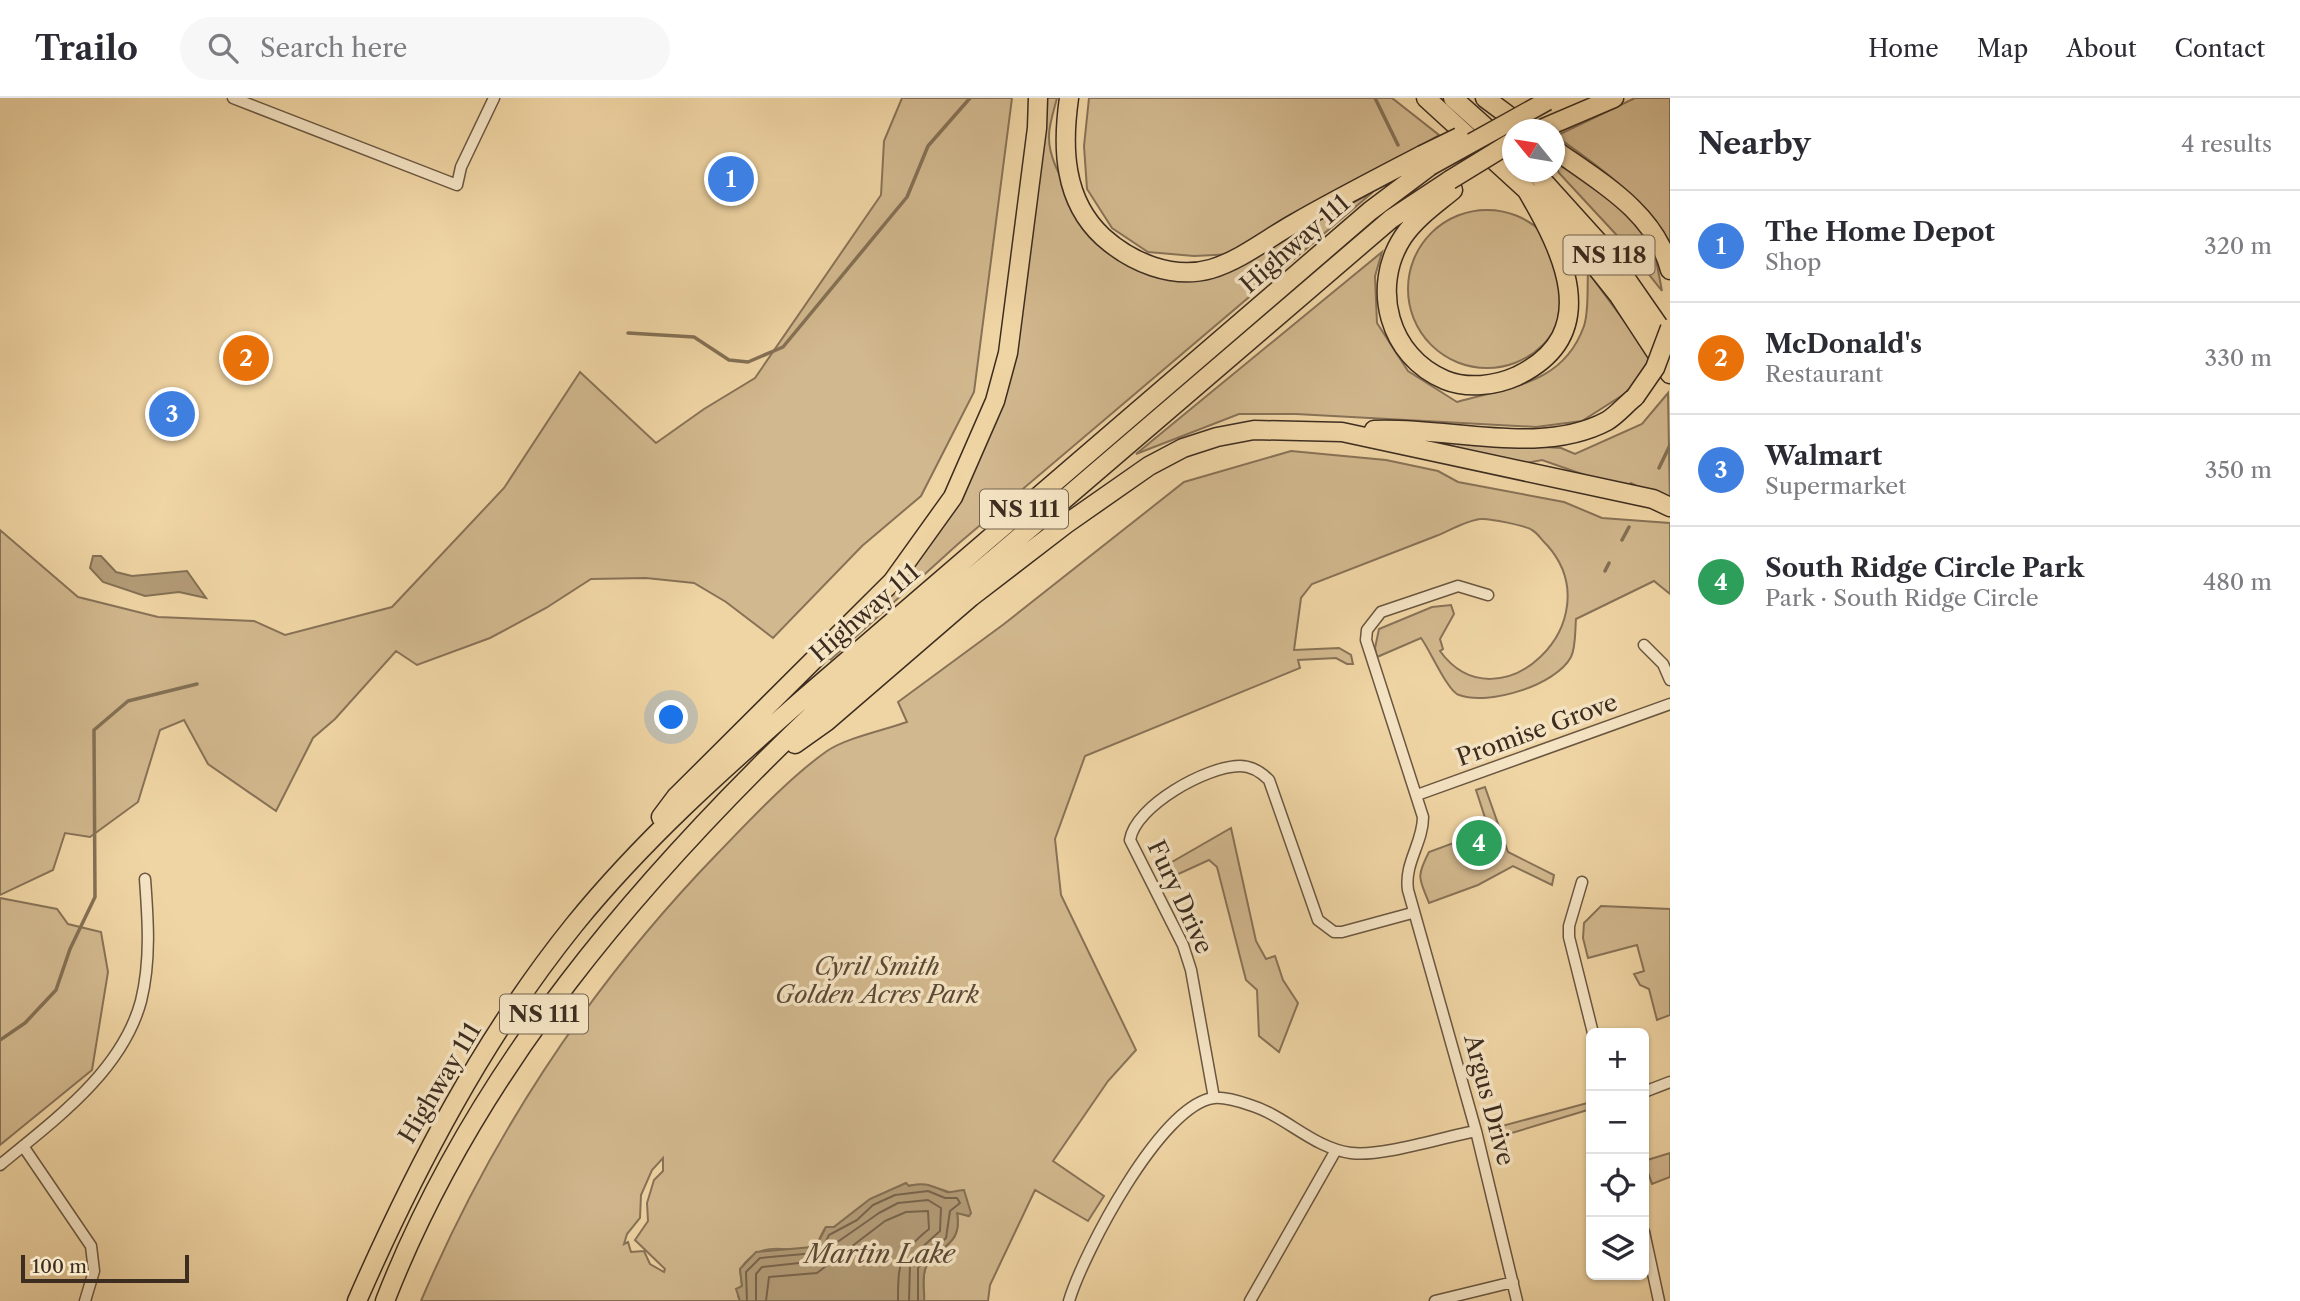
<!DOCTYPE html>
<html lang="en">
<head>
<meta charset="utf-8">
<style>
  :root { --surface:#fff; --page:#f7f7f7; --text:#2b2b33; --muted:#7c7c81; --line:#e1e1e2; --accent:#8f2418 }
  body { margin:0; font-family:"Libre Caslon Text",serif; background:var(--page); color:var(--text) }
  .controls { position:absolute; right:21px; bottom:21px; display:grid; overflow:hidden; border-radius:10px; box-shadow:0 2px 5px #0004 }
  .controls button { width:63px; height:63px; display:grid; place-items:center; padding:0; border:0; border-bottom:2px solid var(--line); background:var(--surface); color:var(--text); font:35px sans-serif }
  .compass { position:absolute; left:1502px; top:21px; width:63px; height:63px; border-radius:50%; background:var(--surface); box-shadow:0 2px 5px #0004; rotate:300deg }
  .scale { position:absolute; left:21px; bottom:18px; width:168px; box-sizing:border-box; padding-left:7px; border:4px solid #3d2d20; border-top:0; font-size:19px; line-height:24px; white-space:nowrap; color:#3d2d20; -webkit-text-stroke:5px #f5e4c4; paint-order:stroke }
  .you { position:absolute; left:672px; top:620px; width:24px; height:24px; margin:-18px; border:5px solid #fff; border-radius:50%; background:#1a73e8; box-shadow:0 0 0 10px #1a73e833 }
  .badge { display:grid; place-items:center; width:46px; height:46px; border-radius:50%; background:var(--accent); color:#fff; font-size:23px; font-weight:700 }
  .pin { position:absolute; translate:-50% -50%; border:4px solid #fff; box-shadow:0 2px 7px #0006 }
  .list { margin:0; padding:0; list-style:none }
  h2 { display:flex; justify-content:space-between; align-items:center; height:91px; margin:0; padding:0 28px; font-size:30px }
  h2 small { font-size:23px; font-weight:400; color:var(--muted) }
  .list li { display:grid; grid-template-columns:46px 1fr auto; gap:21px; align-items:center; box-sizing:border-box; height:112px; padding:0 28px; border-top:2px solid var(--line) }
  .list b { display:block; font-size:26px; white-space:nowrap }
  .list p { margin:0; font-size:23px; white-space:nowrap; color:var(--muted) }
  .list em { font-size:23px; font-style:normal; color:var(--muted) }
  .icon { flex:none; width:38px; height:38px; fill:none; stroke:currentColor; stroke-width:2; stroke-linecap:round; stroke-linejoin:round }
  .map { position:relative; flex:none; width:1670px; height:1203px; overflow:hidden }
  header { display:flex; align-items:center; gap:42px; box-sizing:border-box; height:98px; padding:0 35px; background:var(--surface); border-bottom:2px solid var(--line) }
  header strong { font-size:33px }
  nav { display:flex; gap:38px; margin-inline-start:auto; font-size:24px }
  .search { width:490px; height:63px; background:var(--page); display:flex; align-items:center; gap:18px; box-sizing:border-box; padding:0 24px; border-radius:38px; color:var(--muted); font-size:26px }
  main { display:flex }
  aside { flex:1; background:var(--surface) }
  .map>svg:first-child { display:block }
</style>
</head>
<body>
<header>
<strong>Trailo</strong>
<div class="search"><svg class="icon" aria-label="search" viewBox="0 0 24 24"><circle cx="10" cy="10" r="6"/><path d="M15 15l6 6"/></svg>Search here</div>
<nav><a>Home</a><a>Map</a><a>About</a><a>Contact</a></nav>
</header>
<main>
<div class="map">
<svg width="1670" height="1203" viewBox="0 0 1670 1203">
  <rect width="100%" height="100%" fill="#f0d5a4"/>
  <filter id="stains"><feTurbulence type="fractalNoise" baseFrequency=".00286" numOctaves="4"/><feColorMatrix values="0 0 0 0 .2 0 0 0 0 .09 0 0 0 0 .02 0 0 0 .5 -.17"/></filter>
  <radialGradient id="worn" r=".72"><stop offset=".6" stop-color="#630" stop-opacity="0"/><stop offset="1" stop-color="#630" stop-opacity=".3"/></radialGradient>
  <!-- green -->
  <path fill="#d2b88e" stroke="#887257" stroke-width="2" fill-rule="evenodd" d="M902 0H1012L974 294 921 398 862 448 773 540 726 504 694 485 646 480 591 481 546 510 490 540 417 567 396 553 335 621 313 640 276 713 208 666 184 622 160 632 138 704 90 739 65 735 53 772 0 797V432L78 499 158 519 254 523 285 537 392 509 504 390 580 274 656 345 704 311 755 280 881 97 884 43Z
    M1045 0H1057C1054 12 1049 26 1049 38 1048 86 1109 138 1140 171L1228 170 1373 94 958 446 830 562 909 463 953 399 1017 247Z
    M1089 0H1392L1439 37 1235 156 1194 158 1148 154 1112 130 1087 91 1084 48Z
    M1635 0H1670V156C1651 102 1601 71 1556 38Z
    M1554 63 1650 130 1662 193 1624 145 1559 75Z
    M1408 191a79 79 0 1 1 158 0a79 79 0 1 1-158 0Z
    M1382 154 1375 178 1377 225 1408 273 1457 304C1509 289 1563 287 1584 228 1589 213 1587 190 1588 174L1650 258 1640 281 1629 293 1582 323 1536 329 1296 316H1239L1136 356Z
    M1668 295 1670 406 1631 385 1625 391 1542 362 1517 367 1431 342 1561 350 1575 356 1642 326Z
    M1291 353 1386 362 1438 373 1458 384 1564 404 1602 420 1670 425V496L1654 483 1576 521C1575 532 1576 549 1571 559 1556 587 1489 608 1459 597 1448 594 1430 552 1421 540L1377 559 1375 550 1379 531 1432 509 1451 507 1454 516 1440 541 1443 551 1440 553C1498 633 1615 523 1547 447 1542 443 1538 435 1532 432 1527 428 1488 420 1481 421 1467 422 1449 433 1436 438 1395 454 1354 470 1312 486L1301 500 1294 552 1339 550 1351 557 1353 566H1347L1336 560 1298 562 1300 570 1085 658 1055 741 1061 797 1136 952 1108 983 1053 1063 1104 1098 1088 1123 1035 1092 990 1187 988 1203H924C925 1192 921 1180 926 1169 937 1148 963 1149 957 1115L969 1118C966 1092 965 1101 946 1093 931 1088 924 1085 907 1088L906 1085 870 1101 834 1129H826C821 1135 821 1142 814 1147 792 1162 767 1134 740 1171L742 1188 738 1198 740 1203H421C492 1036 591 886 718 755 750 722 790 679 827 653 846 640 884 632 907 624L898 604 1004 526 1184 384ZM663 1060V1073L654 1082 647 1105 648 1123 635 1142 665 1171 664 1174 650 1166 644 1153 631 1154 628 1144 624 1146 627 1136 640 1120 641 1097 652 1072Z
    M1485 689 1508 754 1554 777 1552 787 1513 768 1478 787 1429 805C1420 781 1415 781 1429 754L1489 732 1476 692Z
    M1231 730 1256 843 1266 861 1275 858 1283 882 1298 905 1279 954 1259 938 1257 892 1246 882 1217 769 1209 762 1174 778 1165 768Z
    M0 800 57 811 68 826 101 834 108 874 92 972 0 1047Z
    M1601 808 1670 811V917L1657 922 1649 891 1640 887 1634 876 1644 873 1637 847 1588 860 1583 840 1584 825Z
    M1591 1004V1011L1492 1041 1491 1031Z
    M1670 1055V1079L1652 1086 1644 1063Z"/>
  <!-- water -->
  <path fill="#b39c77" stroke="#847054" stroke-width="2" d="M93 458H101L116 474 132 478 187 473 206 500 179 494 145 498 103 484 90 470Z
    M906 1085 909 1088C925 1083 933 1089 947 1094 952 1095 959 1092 964 1092L971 1115 969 1118 957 1115C963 1149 937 1147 926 1169 921 1180 925 1192 924 1203H740L736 1191 742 1188 740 1171 756 1154 812 1149 820 1141 826 1129H834L870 1101Z"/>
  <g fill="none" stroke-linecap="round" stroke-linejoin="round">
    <!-- shore -->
    <path stroke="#78644c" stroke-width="2" d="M747 1203 746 1174 760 1160 815 1155 823 1149 829 1137 857 1122 873 1107 895 1097 928 1093 945 1100H957L960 1105 950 1113 946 1140 926 1158 918 1170V1203
      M756 1203V1176L762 1169 818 1163 836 1145 879 1115 898 1105 928 1102 941 1110 940 1133 919 1152 910 1166 909 1203
      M766 1203 769 1179 817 1175 885 1123 906 1114 928 1113 929 1131C899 1155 898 1165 898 1203"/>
    <!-- stream -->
    <path stroke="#847054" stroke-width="3.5" d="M1375 0 1398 47
      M628 235 694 239 729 262 748 264 783 249 907 99 928 48 970 0
      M1659 370 1670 347
      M1622 442 1629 429
      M1605 473 1609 465
      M0 942 25 925 56 892 70 851 95 799 94 632 128 603 197 586"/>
    <!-- minor casing -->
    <g stroke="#6a5741" stroke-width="13">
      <path id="minor" d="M233 0 457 87 461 69 494 0
        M1488 497 1458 488 1381 514 1367 532 1366 542 1423 719C1423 745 1404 765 1408 792L1476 1033 1517 1203
        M1644 547 1663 566 1670 582
        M1417 697 1670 606
        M1582 784 1569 828V839L1593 935
        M1644 994 1670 984
        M1214 1000 1191 872 1183 847 1130 742C1135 708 1207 668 1240 668 1252 668 1261 674 1269 682L1318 822 1334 834H1342L1412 815
        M23 1048 91 1148 94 1173 85 1203
        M0 1067C53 1023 122 974 141 903 151 863 148 821 145 781
        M1644 1134 1659 1203
        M1069 1203C1083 1156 1161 1006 1214 1000 1224 999 1241 1004 1250 1007 1286 1018 1313 1050 1351 1055 1382 1059 1443 1039 1476 1033
        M1250 1203 1336 1052
        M1435 1203 1513 1184"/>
    </g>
    <!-- motorway casing -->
    <g stroke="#3d2d20" stroke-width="21">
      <path id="motorway" d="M1069 0C1062 49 1063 102 1103 139 1131 164 1172 182 1211 171 1241 162 1268 140 1295 125 1337 101 1380 79 1422 57
        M1426 0 1557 120 1619 198 1670 276
        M1453 0 1512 53
        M1485 0 1528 32
        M1539 32 1614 0
        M1554 51C1600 84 1655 114 1670 172
        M1535 74 1609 156 1670 244
        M1453 92C1435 107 1416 120 1403 139 1370 189 1389 259 1445 282 1467 291 1495 288 1517 278 1606 235 1561 151 1526 91
        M1374 332C1447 328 1540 359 1607 323 1617 317 1626 306 1635 299
        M795 646 826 624 971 499 1066 426 1149 368 1183 350 1217 339 1254 332 1342 334 1653 401 1670 409
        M661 719 676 699 892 484 953 399 995 303 1008 255 1037 30 1038 0
        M357 1203C415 1071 483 940 574 827 642 743 723 671 804 600L1370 113 1430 68
        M385 1203C475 972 639 782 815 614 876 555 945 503 1009 448 1137 340 1264 231 1391 121L1450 82"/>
    </g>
    <!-- minor -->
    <use href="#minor" stroke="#f5e4c4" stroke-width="10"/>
    <!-- motorway -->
    <use href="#motorway" stroke="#f0d5a4" stroke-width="18"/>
    <!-- motorway-bridge casing -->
    <g stroke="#3d2d20" stroke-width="21" stroke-linecap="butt">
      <path id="motorway-bridge" d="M1422 57 1459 39
        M1430 68 1547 3
        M1450 82 1512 44
        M1635 299 1655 270 1670 230"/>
    </g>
    <!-- motorway-bridge -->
    <use href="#motorway-bridge" stroke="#f0d5a4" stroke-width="18"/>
  </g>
  <g text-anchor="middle" stroke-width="7" stroke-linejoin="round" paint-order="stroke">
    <!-- shield labels -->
    <g fill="#f5e4c4" stroke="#746451" stroke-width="2">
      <rect x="1563.5" y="137.5" width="91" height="39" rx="5"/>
      <rect x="980" y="391.5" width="88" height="39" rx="5"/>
      <rect x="500" y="896.5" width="88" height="39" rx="5"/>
    </g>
    <g font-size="23" font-weight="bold" fill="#3d2d20">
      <text x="1609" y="165">NS 118</text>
      <text x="1024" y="419">NS 111</text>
      <text x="544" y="924">NS 111</text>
    </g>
    <!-- street labels -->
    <g font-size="24" fill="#3d2d20" stroke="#f5e4c4">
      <text transform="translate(1295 146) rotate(-41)" y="8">Highway 111</text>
      <text transform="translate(865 515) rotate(-41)" y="8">Highway 111</text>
      <text transform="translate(1537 632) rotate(-20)" y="8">Promise Grove</text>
      <text transform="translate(1180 799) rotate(65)" y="8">Fury Drive</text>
      <text transform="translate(440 985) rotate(-59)" y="8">Highway 111</text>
      <text transform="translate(1489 1002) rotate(75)" y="8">Argus Drive</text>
    </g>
    <!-- park labels -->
    <g font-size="24" font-style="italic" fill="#5b4936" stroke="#f5e4c4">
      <text x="877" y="877">Cyril Smith<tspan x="877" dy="28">Golden Acres Park</tspan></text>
    </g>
    <!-- water labels -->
    <g font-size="26" font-style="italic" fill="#5a4936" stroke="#f5e4c4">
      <text x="880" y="1165">Martin Lake</text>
    </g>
  </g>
  <rect width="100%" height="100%" filter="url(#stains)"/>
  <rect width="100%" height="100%" fill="url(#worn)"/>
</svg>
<div class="controls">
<button>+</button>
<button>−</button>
<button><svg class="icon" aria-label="locate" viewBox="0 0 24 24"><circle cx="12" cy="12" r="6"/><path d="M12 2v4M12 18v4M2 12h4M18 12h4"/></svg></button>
<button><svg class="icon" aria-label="layers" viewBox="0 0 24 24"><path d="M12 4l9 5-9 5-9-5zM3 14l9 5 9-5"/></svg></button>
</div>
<svg class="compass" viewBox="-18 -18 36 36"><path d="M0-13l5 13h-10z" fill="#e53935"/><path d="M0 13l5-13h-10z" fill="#7c7c81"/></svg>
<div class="scale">100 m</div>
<div class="you"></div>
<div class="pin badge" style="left:731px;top:81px;background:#3f7fe0">1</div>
<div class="pin badge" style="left:246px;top:260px;background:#e8710a">2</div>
<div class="pin badge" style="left:172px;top:316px;background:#3f7fe0">3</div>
<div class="pin badge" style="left:1479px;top:745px;background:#2e9e5b">4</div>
</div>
<aside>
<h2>Nearby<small>4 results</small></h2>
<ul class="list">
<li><span class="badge" style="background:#3f7fe0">1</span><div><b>The Home Depot</b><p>Shop</p></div><em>320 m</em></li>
<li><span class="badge" style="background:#e8710a">2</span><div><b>McDonald's</b><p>Restaurant</p></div><em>330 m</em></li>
<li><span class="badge" style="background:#3f7fe0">3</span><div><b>Walmart</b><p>Supermarket</p></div><em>350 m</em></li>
<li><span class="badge" style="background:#2e9e5b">4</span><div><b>South Ridge Circle Park</b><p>Park · South Ridge Circle</p></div><em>480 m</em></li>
</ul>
</aside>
</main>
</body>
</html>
